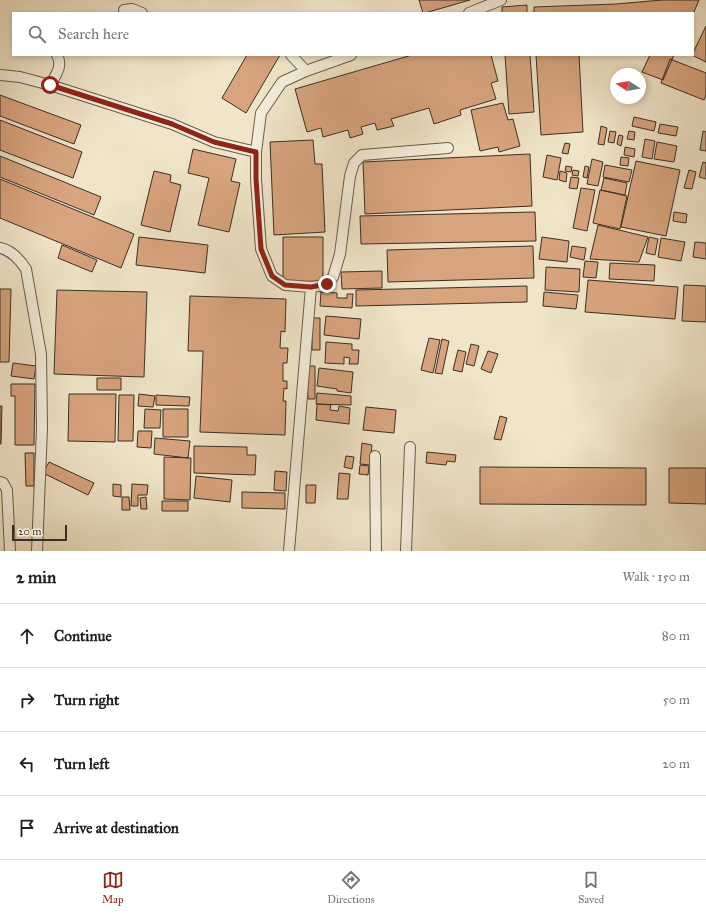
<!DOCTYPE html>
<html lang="en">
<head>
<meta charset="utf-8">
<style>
  :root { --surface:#fff; --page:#f2f2f2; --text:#202124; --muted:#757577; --line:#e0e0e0; --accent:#8f2418 }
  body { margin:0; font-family:"IM FELL Great Primer",serif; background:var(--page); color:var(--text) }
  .compass { position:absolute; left:610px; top:68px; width:36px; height:36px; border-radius:50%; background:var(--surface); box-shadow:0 2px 6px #0003; rotate:281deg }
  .scale { position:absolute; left:12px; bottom:10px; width:55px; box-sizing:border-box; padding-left:4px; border:2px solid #3b2f23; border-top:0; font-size:11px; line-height:14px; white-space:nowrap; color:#3b2f23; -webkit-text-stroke:3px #f5eedc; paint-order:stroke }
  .stop { position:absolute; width:12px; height:12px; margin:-9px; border:3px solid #8f2418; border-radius:50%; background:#fff }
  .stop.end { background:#8f2418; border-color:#fff; box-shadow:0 1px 4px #0008 }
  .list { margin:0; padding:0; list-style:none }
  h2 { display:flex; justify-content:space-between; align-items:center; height:52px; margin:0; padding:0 16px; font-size:17px }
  h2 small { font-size:13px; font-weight:400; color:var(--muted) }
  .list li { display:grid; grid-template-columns:26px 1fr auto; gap:12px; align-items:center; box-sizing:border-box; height:64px; padding:0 16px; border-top:1px solid var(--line) }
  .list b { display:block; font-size:15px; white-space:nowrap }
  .list em { font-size:13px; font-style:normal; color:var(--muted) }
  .icon { flex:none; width:22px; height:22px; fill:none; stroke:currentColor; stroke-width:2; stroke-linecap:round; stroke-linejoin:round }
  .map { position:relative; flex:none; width:706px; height:551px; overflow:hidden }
  .search { position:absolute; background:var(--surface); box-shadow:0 2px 6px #0003; left:12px; right:12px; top:12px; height:44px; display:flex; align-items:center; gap:10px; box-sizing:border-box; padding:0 14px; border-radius:0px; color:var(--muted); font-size:15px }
  .sheet { height:308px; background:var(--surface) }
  nav { display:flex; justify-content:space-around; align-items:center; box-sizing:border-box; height:56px; border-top:1px solid var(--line); background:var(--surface); font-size:11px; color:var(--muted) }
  nav a { display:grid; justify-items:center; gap:2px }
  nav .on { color:var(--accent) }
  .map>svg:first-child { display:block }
</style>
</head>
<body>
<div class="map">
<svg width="706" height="551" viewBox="0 0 706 551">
  <rect width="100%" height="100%" fill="#f0e5c9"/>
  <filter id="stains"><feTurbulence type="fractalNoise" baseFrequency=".005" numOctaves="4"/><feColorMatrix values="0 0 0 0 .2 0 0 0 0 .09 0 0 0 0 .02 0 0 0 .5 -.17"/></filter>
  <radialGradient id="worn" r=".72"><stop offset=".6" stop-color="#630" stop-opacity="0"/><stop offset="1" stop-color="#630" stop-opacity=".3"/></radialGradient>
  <!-- building -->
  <path fill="#d8a47e" stroke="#3b2f23" d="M419 0H470L425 13H423Z
    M662 0H699L693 14V13H534V7L616 4Z
    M527 5V13H502V7Z
    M706 26V62L692 55Z
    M247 55H280L246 113 222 98Z
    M412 55H491L498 81 491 83 496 99 460 110 461 115 434 124 429 108 391 119 394 126 377 130 375 123 361 127 363 134 350 138 348 130 323 137 321 128 307 132 295 89Z
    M505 55H530L534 112 509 114Z
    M536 55H579L583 132 541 135Z
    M650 55H674L663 80 642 72Z
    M670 59 706 73V95L704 100 661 83Z
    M0 95 81 125 74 144 0 116Z
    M503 103 508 120 513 119 520 146 499 152 498 147 480 151 471 110Z
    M634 117 656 122 654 131 632 126Z
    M0 120 82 152 73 178 0 150Z
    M660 124 678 127 676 136 658 133Z
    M601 126 607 128 604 145 598 144Z
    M610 131 616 132 614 143 608 142Z
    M629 131 635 132 634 140 627 139Z
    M703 131 706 132V151L700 150Z
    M619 135 623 136 621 146 617 144Z
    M645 139 655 141 652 159 642 157Z
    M313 140 315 164H322L325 232 274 235 270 142Z
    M657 142 677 146 674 162 654 159Z
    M565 143 570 144 568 154 562 153Z
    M625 147 635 149 634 157 624 155Z
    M193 149 236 159 231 181 240 183 229 232 198 225 209 178 188 173Z
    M530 154 532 206 365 214 363 162Z
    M547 155 561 158 557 180 543 177Z
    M0 156 101 197 94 215 0 177Z
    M621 157 629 158 628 166 620 165Z
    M592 159 603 162 598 186 587 184Z
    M636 161 680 170 666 236 621 227Z
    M703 162 706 163V179L699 177Z
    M605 165 632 170 629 182 603 177Z
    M566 166 572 167 571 172 565 171Z
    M585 166 589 167 587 178 583 177Z
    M573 170 579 171 578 176 572 175Z
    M689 170 696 172 692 189 684 188Z
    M154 171 171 175 170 182 181 185 170 232 141 225Z
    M560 171 567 173 566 182 559 180Z
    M571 177 579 178 577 189 569 188Z
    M604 178 627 183 625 195 601 190Z
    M0 179 134 234 121 268 0 218Z
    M581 188 595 190 587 231 573 228Z
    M600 190 627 196 620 229 593 223Z
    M535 212 536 241 361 244 360 216Z
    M674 212 687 214 686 223 673 221Z
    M598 225 648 237 639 262 590 259Z
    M139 237 208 245 205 273 136 265Z
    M283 237H323V281L283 282Z
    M542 237 569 241 567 262 539 259Z
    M649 237 658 239 655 255 646 253Z
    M661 238 685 242 681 261 658 257Z
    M695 242 706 243V259L693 257Z
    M62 245 97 260 92 272 58 258Z
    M533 246 534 278 388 282 387 250Z
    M572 246 586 248 584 260 570 257Z
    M585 261 598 262 596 278 583 277Z
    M610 263 655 265 654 281 609 279Z
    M546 267 580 269 579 292 545 290Z
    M382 271V288L342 289 341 272Z
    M588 280 678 287 675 319 585 312Z
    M684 285 706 286V322L682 321Z
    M527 286V302L356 306V290Z
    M0 289H11L9 362H0Z
    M57 290 147 292 144 377 54 374Z
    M321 292 337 293V298H347V294H353L352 308 320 306Z
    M544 292 578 295 576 309 543 306Z
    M190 296 286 299 285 332 281 331 280 348H288L287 363H283V381H287V389L284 388 283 401H286L285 435 200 432 203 351H188Z
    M326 316 361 319 359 339 324 335Z
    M312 318H320V350H312Z
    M429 338 440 340 433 373 421 370Z
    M442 339 449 341 442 374 435 373Z
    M326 342 352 344V350H359L358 364H349L350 358 344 357V364L325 363Z
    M471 344 479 346 474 366 466 364Z
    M458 350 466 352 462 372 453 370Z
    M488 351 498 354 491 373 481 369Z
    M13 363 36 366 34 379 11 376Z
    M307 366H315V399H308Z
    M319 368 353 372 351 393 337 391V389L317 386Z
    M97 378H121V390H97Z
    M11 384H35L34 445H15V396H11Z
    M317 393 351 396V405L316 404Z
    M69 394H116L115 442 68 441Z
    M139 394 155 396 153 407 138 406Z
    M119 395H134L133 441H118Z
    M156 395 190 397 189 406 156 405Z
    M317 404 331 405 330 410 338 411 339 406 350 408 349 424 316 420Z
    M0 406H2L1 444H0Z
    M366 407 396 410 394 433 363 430Z
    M145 409 161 410 160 428H144Z
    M163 409H188V437H163Z
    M500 416 507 418 501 440 494 439Z
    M138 431H152L151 448 137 447Z
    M155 438 190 441 188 458 154 454Z
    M362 443 372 445 370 465 360 464Z
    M194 446 247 447V455H256L255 475 194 473Z
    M427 452 456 455 455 462 447 461 446 465 426 463Z
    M25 453H34V486H26Z
    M346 456 354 457 352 469 344 467Z
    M164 457 191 458 190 500 164 499Z
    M49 462 94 483 88 495 43 473Z
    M360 465 369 466 368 475 359 474Z
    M480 467 646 468V505L480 504Z
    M669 468H706V504L669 503Z
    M275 471 287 472 286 491 274 490Z
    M339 473 350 474 348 499H337Z
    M196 476 232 480 230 502 194 498Z
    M113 484 121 485V497L113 496Z
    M132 484 148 485 147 495H138V506H131Z
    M306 485H316L315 503H306Z
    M242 492 285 493V509L242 508Z
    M122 497H129L130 510H122Z
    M146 497 147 509H141L140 498Z
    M162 501H188V511H162Z"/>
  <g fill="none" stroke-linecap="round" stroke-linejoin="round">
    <!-- lane casing -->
    <g stroke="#685c4c" stroke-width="12">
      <path id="lane" d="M124 10 132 9 142 13
        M469 13 501 0
        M291 55 306 71
        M0 75 20 77 50 85 172 124 214 142 256 152
        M50 85C56 75 63 66 57 55
        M0 248C11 250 20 260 26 269L41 354 42 428 37 551
        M311 287 327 285 333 277 340 254 350 176 354 163 362 155 448 148
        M375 456 376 551
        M0 482 3 483 7 490 10 551
        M289 551 311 287 285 285 272 276 261 249 256 179V152L261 113 282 82 306 71 351 55
        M406 551 410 447"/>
    </g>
    <!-- lane -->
    <use href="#lane" stroke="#f5eedc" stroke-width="10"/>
  </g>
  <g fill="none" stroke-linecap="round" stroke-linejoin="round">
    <!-- route -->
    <path stroke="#8f2418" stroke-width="5" d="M50 85 172 124 214 142 256 152V179L261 249 272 276 285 285 311 287 327 284"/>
  </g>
  <rect width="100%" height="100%" filter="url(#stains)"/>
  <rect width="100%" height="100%" fill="url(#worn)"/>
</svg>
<svg class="compass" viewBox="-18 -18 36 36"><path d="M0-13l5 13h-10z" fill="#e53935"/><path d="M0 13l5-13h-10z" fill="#757577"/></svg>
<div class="scale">20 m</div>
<div class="stop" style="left:50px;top:85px"></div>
<div class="stop end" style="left:327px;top:284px"></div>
<div class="search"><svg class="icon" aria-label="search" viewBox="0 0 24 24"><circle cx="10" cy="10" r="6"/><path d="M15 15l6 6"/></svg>Search here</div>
</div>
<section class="sheet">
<h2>2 min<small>Walk · 150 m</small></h2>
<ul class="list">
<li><svg class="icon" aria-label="ahead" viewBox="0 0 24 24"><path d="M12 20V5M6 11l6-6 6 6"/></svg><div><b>Continue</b></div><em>80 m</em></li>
<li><svg class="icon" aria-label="right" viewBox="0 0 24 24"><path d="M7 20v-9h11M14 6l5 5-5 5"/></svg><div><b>Turn right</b></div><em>50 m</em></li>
<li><svg class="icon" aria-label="left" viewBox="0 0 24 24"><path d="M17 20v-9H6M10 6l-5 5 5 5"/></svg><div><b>Turn left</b></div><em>20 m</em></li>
<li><svg class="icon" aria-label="arrive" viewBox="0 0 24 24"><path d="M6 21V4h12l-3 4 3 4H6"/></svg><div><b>Arrive at destination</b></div></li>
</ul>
</section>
<nav>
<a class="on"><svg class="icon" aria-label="map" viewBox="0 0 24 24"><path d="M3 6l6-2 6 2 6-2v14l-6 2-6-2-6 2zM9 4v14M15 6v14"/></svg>Map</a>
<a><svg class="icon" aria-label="directions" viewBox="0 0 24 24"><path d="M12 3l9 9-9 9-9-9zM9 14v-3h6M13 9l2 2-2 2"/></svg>Directions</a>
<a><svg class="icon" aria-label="saved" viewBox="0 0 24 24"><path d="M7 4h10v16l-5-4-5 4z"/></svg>Saved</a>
</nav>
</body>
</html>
